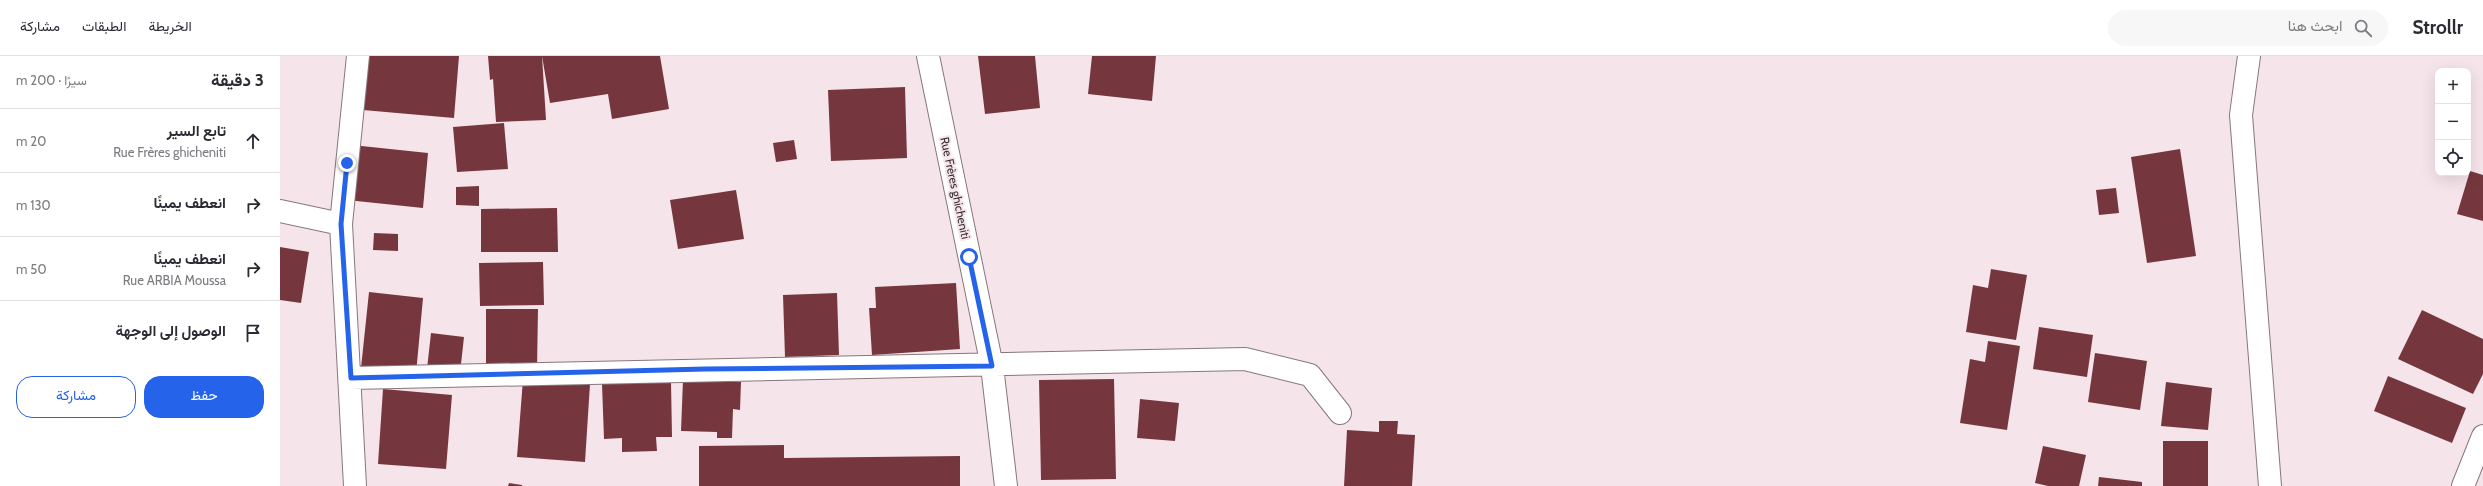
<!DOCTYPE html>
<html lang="ar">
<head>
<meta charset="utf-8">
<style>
  :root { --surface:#fff; --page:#f7f7f7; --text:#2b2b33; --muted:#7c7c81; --line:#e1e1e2; --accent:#2563eb }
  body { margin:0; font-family:Cabin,Vazirmatn,sans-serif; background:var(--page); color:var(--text); direction:rtl }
  .controls { position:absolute; right:12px; top:12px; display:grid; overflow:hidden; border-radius:8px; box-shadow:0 4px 16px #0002 }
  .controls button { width:36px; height:36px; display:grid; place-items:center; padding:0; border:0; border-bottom:1px solid var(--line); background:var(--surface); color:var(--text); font:20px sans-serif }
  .stop { position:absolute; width:12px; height:12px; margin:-9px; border:3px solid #2563eb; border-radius:50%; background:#fff }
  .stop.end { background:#2563eb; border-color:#fff; box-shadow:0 1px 4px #0008 }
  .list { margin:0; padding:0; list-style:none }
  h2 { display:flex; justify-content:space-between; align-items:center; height:52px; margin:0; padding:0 16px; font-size:17px }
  h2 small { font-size:13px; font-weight:400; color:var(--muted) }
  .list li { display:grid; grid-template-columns:26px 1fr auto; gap:12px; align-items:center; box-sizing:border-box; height:64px; padding:0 16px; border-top:1px solid var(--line) }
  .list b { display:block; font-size:15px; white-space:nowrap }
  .list p { margin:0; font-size:13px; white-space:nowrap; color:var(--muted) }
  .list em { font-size:13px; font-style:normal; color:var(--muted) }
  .actions { display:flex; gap:8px; padding:12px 16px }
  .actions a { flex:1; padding:9px 0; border:1px solid var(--accent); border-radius:16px; text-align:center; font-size:14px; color:var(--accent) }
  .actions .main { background:var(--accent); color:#fff }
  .icon { flex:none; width:22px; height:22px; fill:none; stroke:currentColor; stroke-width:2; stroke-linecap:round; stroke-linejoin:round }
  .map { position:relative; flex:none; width:2203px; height:430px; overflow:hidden; direction:ltr }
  header { display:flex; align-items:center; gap:24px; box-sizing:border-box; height:56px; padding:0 20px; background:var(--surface); border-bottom:1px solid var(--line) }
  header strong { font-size:19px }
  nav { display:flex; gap:22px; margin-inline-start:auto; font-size:14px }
  .search { width:280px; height:36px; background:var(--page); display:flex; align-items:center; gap:10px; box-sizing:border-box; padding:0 14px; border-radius:22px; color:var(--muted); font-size:15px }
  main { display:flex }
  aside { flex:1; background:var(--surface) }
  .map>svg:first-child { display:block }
</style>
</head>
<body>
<header>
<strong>Strollr</strong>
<div class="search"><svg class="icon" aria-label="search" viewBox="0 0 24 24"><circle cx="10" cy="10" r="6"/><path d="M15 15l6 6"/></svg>ابحث هنا</div>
<nav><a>الخريطة</a><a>الطبقات</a><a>مشاركة</a></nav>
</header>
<main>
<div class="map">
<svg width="2203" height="430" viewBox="0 0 2203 430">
  <rect width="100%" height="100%" fill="#f6e4eb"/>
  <!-- building -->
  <path fill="#75373d" d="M87 0H179L174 62 83 54Z
    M208 0H262L266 64 216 66 213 23 210 24Z
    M262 0H380L389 53 332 63 328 38 270 47Z
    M698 0H755L760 52 705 58Z
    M812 0H876L872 45 808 38Z
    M625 31 627 102 551 105 548 34Z
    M224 67 228 113 177 116 173 71Z
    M514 84 517 103 496 106 493 87Z
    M72 89 148 97 143 152 67 144Z
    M1900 93 1916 200 1867 207 1851 101Z
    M2190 115 2203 119V165L2177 158Z
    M199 130V150L176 149V131Z
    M1836 132 1839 157 1819 159 1816 134Z
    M456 134 464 183 398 193 390 144Z
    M277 152 278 196H201V153Z
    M94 177 118 178V195L93 194Z
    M0 191 29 196 21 247 0 244Z
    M263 206 264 249 200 250 199 207Z
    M1711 213 1747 219 1736 284 1686 276 1693 229 1708 232Z
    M676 227 680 293 592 299 589 252H596L595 231Z
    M89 236 143 242 136 318 81 312Z
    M557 237 559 299 505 301 503 239Z
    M206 253H258L257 313 206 312Z
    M2142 254 2203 283V318L2193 338 2118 303Z
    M1759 271 1813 279 1807 321 1753 313Z
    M151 277 184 281 180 317 147 313Z
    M1708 285 1740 290 1727 374 1680 367 1690 303 1705 306Z
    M1815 297 1867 305 1860 354 1808 346Z
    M2108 320 2186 352 2172 387 2094 355Z
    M243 323 310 328 305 406 237 401Z
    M834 323 836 423 761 424 759 324Z
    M403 324 461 326 460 354 453 353 452 382H437V376L401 375Z
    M391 326 392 381H376L377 395 342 396V382L324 383 322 328Z
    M1886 326 1932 332 1928 374 1881 370Z
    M103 333 172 339 166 413 98 408Z
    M860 343 899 347 895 385 857 382Z
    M1099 365H1118L1117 378 1135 379 1132 430H1064L1067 374 1099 376Z
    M1883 385H1928V430H1883Z
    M504 389V402L680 400V430H419V390Z
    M1763 390 1806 399 1799 430H1768L1755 427Z
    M1819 421 1862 426V430H1818Z
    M229 427 242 429V430H228Z"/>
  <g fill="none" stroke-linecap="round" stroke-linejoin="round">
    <!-- minor casing -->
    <g stroke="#87777d" stroke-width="24">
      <path id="minor" d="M648 0 712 310 726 430
        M1969 0 1961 59 1990 430
        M0 155 61 168
        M71 322 965 303 1030 319 1060 357
        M75 430 61 168 78 0
        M2183 430 2203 380"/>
    </g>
    <!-- minor -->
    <use href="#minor" stroke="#fff" stroke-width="22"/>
  </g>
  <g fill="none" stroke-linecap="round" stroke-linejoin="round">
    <!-- route -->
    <path stroke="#2563eb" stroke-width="5" d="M67 107 61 168 71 322 425 313 712 310 689 201"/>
  </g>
  <g text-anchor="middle" stroke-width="4" stroke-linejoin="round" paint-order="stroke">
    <!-- street labels -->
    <g font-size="12" fill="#332c2f" stroke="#f6e4eb">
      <text transform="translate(675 132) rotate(78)" y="4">Rue Frères ghicheniti</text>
    </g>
  </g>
</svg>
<div class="controls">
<button>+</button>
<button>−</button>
<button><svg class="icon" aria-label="locate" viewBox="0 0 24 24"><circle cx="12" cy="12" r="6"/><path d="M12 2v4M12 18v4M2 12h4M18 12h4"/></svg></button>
</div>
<div class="stop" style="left:689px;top:201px"></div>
<div class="stop end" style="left:67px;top:107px"></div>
</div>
<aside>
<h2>3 دقيقة<small>سيرًا · 200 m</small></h2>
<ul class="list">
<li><svg class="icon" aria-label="ahead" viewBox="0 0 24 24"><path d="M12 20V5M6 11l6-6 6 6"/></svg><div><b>تابع السير</b><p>Rue Frères ghicheniti</p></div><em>20 m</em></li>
<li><svg class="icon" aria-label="right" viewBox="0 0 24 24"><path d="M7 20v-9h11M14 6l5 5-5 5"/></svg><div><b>انعطف يمينًا</b></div><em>130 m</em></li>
<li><svg class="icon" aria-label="right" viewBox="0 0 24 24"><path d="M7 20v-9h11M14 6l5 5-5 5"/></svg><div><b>انعطف يمينًا</b><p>Rue ARBIA Moussa</p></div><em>50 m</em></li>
<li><svg class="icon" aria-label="arrive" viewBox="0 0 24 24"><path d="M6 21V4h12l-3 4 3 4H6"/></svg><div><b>الوصول إلى الوجهة</b></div></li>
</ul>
<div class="actions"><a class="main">حفظ</a><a>مشاركة</a></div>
</aside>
</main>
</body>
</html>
